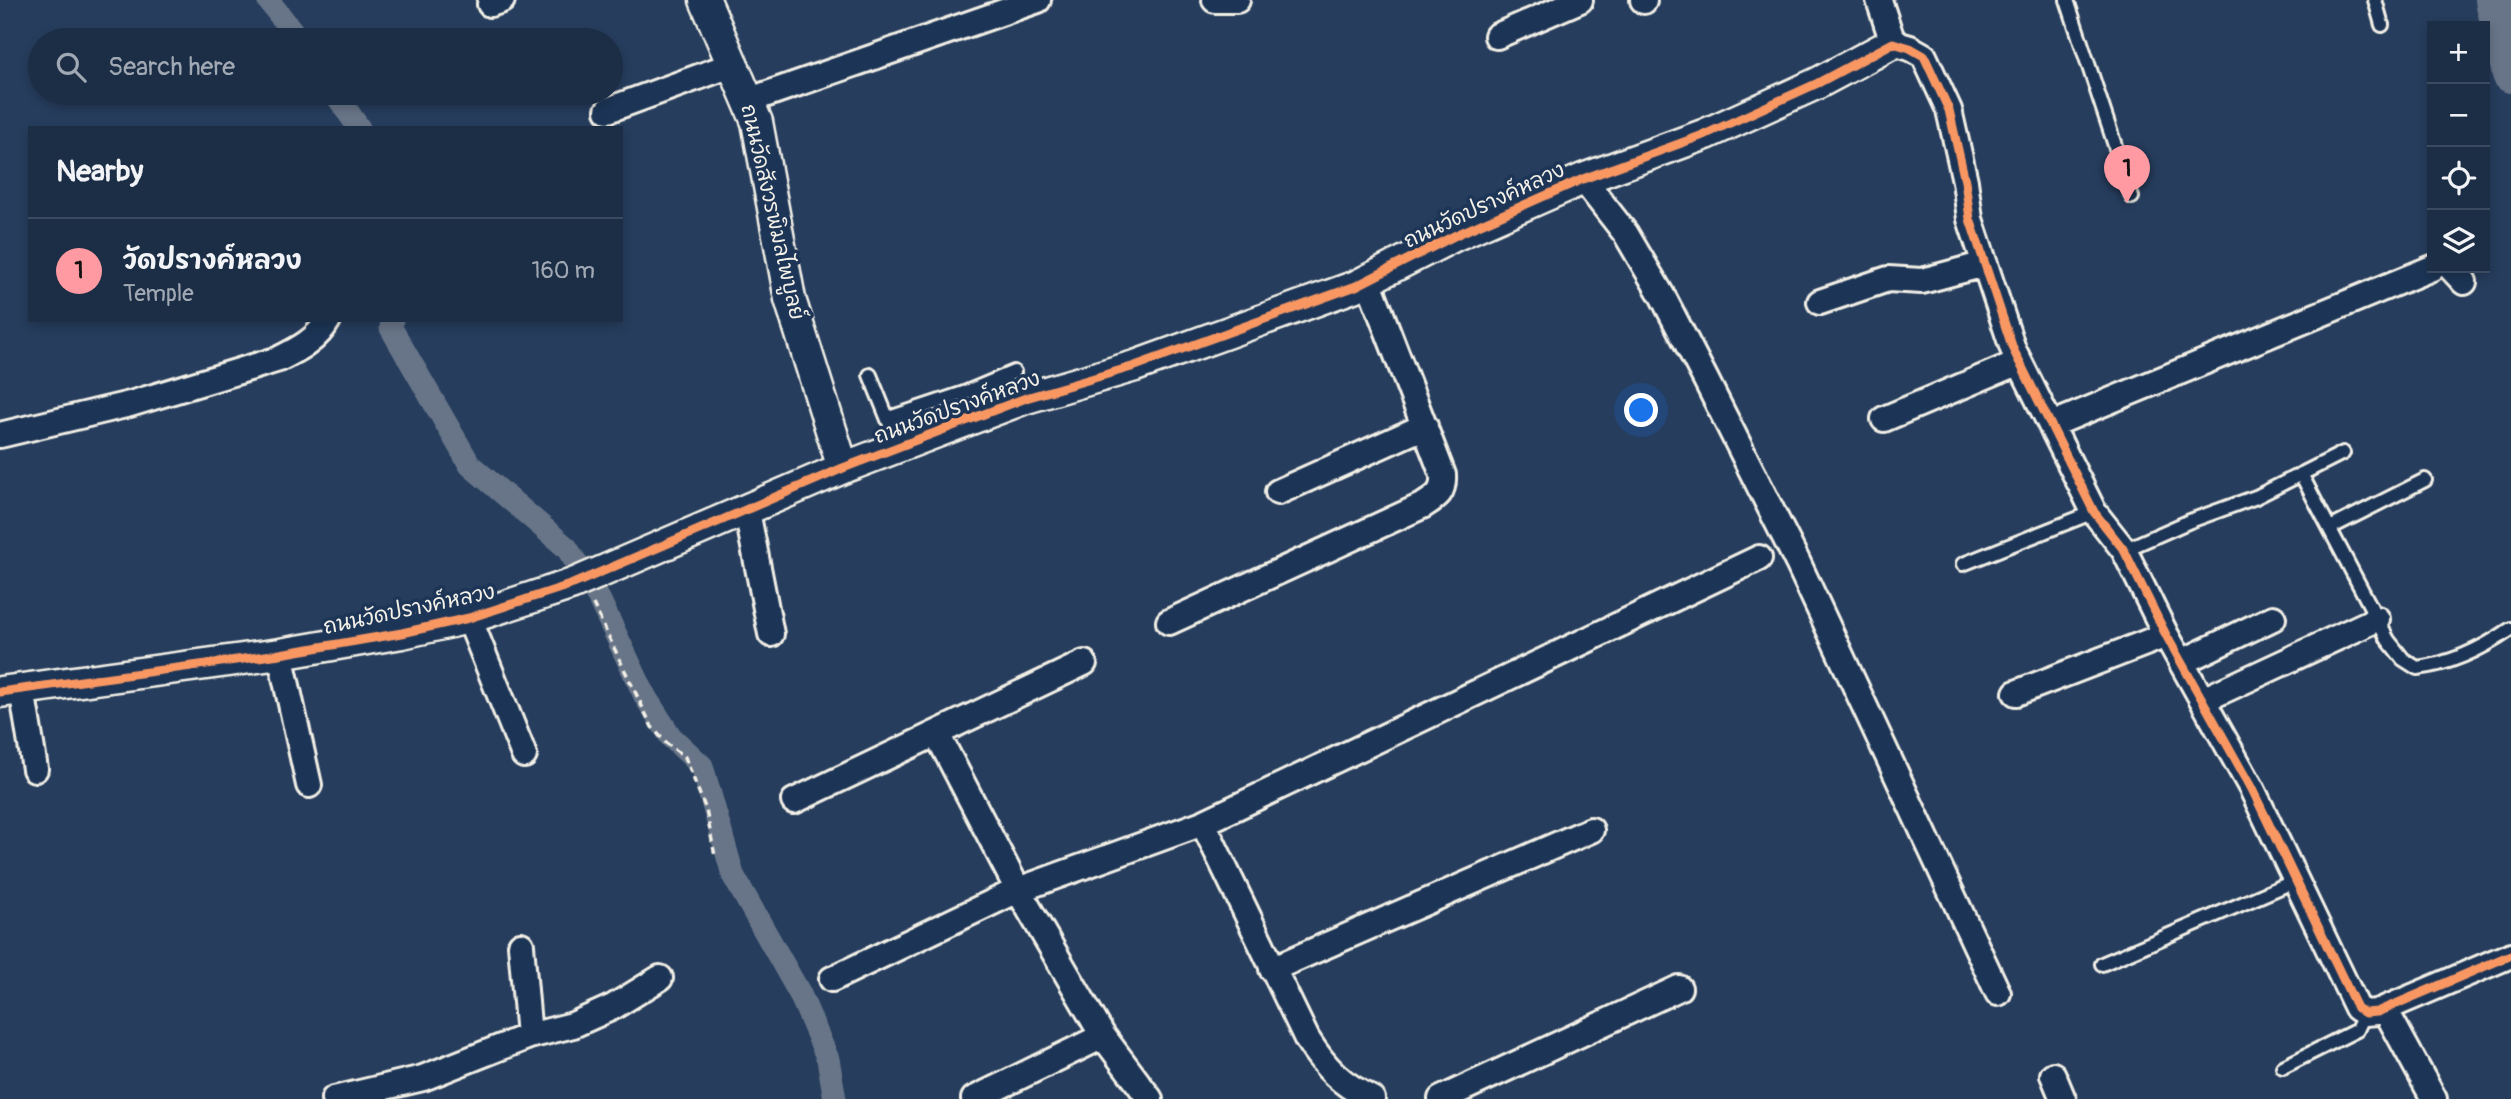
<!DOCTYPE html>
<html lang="en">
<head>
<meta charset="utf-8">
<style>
  :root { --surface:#1c2e46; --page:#25364d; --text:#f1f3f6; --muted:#a0a8b3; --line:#3a4a5f; --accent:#ff9aa2 }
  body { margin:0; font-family:Pangolin,"Playpen Sans Thai",sans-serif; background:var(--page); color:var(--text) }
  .controls { position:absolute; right:21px; top:21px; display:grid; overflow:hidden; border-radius:0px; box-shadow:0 4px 10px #0003 }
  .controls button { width:63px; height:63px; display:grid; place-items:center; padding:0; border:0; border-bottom:2px solid var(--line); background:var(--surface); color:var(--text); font:35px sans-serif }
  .you { position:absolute; left:1642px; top:411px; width:24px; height:24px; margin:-18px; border:5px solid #fff; border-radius:50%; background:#1a73e8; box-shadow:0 0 0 10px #1a73e833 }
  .badge { display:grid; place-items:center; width:46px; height:46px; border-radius:50%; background:var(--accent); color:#111; font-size:23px; font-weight:700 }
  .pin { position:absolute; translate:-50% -58px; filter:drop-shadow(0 2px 4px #0008) }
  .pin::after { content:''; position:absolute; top:37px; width:24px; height:21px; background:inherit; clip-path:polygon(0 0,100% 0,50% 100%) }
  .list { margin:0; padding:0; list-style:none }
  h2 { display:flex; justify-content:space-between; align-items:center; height:91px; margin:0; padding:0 28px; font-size:30px }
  h2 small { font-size:23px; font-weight:400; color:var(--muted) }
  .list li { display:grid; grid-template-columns:46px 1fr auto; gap:21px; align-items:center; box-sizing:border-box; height:105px; padding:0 28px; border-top:2px solid var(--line) }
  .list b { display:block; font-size:26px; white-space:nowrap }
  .list p { margin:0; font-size:23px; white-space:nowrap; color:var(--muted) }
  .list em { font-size:23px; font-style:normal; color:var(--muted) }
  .icon { flex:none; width:38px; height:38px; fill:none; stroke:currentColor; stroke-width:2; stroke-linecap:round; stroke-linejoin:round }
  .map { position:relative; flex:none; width:2511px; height:1099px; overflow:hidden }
  .search { position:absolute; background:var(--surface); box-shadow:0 4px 10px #0003; left:28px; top:28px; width:595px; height:77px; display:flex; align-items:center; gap:18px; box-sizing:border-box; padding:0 24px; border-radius:38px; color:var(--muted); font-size:26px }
  .panel { position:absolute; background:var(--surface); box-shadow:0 4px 10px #0003; left:28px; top:126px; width:595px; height:196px; border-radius:0px }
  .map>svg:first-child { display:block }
</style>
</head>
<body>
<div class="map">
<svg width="2511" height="1099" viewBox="0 0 2511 1099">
  <rect width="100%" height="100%" fill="#263d5d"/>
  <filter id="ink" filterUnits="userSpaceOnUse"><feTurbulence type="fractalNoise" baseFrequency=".0143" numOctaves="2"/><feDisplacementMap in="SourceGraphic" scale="14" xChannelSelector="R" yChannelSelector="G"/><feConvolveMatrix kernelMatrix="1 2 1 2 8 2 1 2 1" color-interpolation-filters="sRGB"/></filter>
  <g filter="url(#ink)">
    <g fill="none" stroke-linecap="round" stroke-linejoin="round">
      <!-- canal -->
      <path stroke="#677588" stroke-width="23" d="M268 0 299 40
        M335 93 359 128
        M392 320 391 328 470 465 567 548 599 599 646 698 671 737 702 766 733 875 800 994 828 1059 835 1099"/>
      <!-- river -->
      <path stroke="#677588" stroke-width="38" d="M2494 0 2511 74"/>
      <!-- service casing -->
      <g stroke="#f4f1e8" stroke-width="18">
        <path id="service" d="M2067 0 2132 197
          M2375 0 2382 25
          M870 375 899 447
          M889 418 964 393 1014 372
          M2301 474 2388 640 2403 659 2417 668C2452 664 2482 649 2511 629
          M2330 528 2425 480
          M2124 550 2190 521 2256 497 2343 453
          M1963 564 2094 512
          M2102 964 2297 880
          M2283 1067 2357 1030 2365 1013"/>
      </g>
      <!-- minor casing -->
      <g stroke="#f4f1e8" stroke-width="30">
        <path id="minor" d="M1215 0H1237
          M1643 0 1644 1
          M1879 0 1893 43 1910 48 1924 56 1949 110 1965 181 1970 219 2013 349 2094 512 2124 550 2166 635 2252 789 2357 1008 2365 1013 2377 1012 2511 955
          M490 4 502 0
          M1497 36 1580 0
          M750 100 1038 0
          M608 110 734 64
          M1583 179 1626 234 1663 297 1705 378 1798 563 1998 993
          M2451 268 2464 282
          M1820 302 1888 279 1922 281 1985 264
          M1884 419 2019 362
          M2051 425 2432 268
          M0 435 130 404 279 359C299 349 317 340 328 320
          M1278 492 1425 426
          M747 511 771 634
          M469 618 524 755
          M1169 622 1424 505C1438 496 1444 492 1443 475L1368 280
          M280 654 309 785
          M2182 662 2273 618
          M22 689 35 769
          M2016 693 2166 635
          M2203 700 2377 619
          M937 734 1018 890 1103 1036 1150 1099
          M794 801 1084 663
          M1203 823 1307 1039C1326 1069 1341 1084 1372 1099
          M521 945 529 1036
          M1272 969 1591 830
          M832 979 1018 890 1203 823 1759 558
          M2385 1009 2434 1099
          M2053 1075 2063 1099
          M334 1099 423 1078 529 1036 573 1025 613 1007 660 978
          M974 1099 1103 1036
          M1441 1099 1679 988"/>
      </g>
      <!-- tertiary casing -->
      <g stroke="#f4f1e8" stroke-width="35">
        <path id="tertiary" d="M705 0 757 122 790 299 843 468
          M0 692 280 654 402 633 469 618 573 584 843 468 1026 398 1135 366 1356 286 1456 235 1583 179 1706 134 1818 83 1893 43"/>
      </g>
      <!-- path -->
      <path stroke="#f4f1e8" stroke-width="3.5" stroke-dasharray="7 5" stroke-linecap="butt" d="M593 604 652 727 666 743 685 757 706 810 715 856"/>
      <!-- service -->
      <use href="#service" stroke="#1d3557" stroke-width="12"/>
      <!-- minor -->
      <use href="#minor" stroke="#1d3557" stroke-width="24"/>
      <!-- tertiary -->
      <use href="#tertiary" stroke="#1d3557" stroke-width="30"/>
      <!-- cycleway casing -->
      <g stroke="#1d3557" stroke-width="13">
        <path id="cycleway" d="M0 692 280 654 402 633 469 618 573 584 843 468 1026 398 1135 366 1356 286 1456 235 1583 179 1706 134 1818 83 1893 43 1910 48 1924 56 1949 110 1965 181 1970 219 2013 349 2094 512 2124 550 2166 635 2252 789 2357 1008 2365 1013 2377 1012 2511 955"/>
      </g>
      <!-- cycleway -->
      <use href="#cycleway" stroke="#f99763" stroke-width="9"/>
    </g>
  </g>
  <g text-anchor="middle" stroke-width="7" stroke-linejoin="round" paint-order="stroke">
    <!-- street labels -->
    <g font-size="21" fill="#f4f1e8" stroke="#1d3557">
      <text transform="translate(1484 205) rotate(-25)" y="7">ถนนวัดปรางค์หลวง</text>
      <text transform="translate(773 212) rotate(77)" y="7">ถนนวัดสังวรพิมลไพบูลย์</text>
      <text transform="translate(957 407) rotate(-20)" y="7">ถนนวัดปรางค์หลวง</text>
      <text transform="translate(409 609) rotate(-12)" y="7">ถนนวัดปรางค์หลวง</text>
    </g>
  </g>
</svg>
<div class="controls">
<button>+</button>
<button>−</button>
<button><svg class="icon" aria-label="locate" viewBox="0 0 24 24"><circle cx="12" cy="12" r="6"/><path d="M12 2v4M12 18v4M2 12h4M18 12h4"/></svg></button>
<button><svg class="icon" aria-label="layers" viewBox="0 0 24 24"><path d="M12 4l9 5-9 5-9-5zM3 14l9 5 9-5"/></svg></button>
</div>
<div class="you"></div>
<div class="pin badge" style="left:2127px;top:203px">1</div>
<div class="search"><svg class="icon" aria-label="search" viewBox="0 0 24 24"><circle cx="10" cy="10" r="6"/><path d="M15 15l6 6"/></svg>Search here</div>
<section class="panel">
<h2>Nearby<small></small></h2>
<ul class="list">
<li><span class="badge">1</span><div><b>วัดปรางค์หลวง</b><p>Temple</p></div><em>160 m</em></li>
</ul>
</section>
</div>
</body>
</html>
